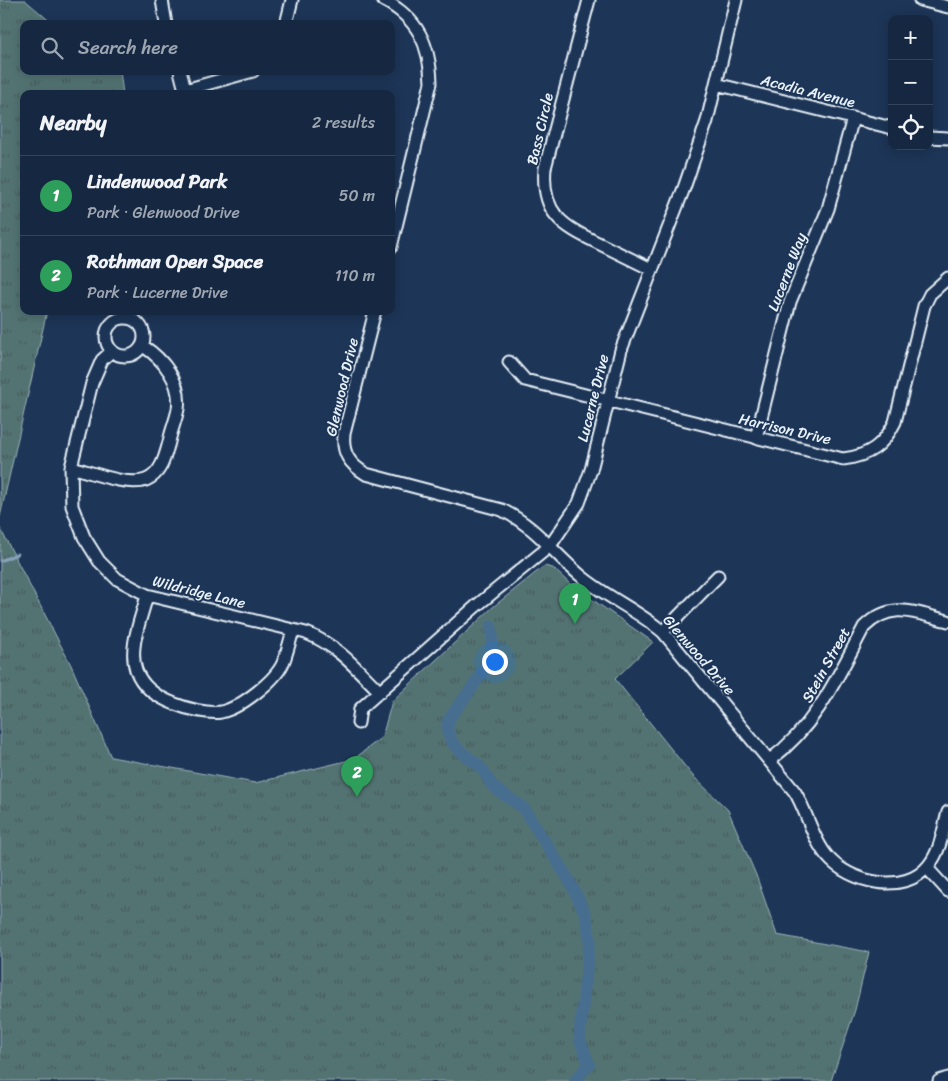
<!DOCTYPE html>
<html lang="en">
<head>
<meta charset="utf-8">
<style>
  :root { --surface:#162841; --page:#1f3048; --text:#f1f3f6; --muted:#9ea6b1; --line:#35445a; --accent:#8c9099 }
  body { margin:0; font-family:Sriracha,sans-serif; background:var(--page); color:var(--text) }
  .controls { position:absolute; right:15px; top:15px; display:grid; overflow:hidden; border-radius:10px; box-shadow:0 2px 12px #0003 }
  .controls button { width:45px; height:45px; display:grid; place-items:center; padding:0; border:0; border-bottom:1px solid var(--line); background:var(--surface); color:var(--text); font:25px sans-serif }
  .you { position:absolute; left:494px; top:661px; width:18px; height:18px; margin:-12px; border:4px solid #fff; border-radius:50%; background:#1a73e8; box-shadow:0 0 0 8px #1a73e833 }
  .badge { display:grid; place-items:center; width:32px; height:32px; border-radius:50%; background:var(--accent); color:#fff; font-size:16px; font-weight:700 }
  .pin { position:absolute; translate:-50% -41px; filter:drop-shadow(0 1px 2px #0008) }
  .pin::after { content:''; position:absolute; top:26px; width:18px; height:15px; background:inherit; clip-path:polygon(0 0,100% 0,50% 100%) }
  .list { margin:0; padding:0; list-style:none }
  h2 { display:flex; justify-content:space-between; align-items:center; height:65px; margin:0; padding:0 20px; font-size:21px }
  h2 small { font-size:16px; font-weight:400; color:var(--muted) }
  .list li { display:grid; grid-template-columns:32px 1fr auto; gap:15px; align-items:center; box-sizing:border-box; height:80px; padding:0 20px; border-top:1px solid var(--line) }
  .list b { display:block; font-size:19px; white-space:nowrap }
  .list p { margin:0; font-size:16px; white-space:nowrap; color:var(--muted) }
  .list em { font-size:16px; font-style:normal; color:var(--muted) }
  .icon { flex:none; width:28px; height:28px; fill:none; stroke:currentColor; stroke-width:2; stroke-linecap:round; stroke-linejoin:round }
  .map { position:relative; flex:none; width:948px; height:1081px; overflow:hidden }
  .search { position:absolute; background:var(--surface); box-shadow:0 2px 12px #0003; left:20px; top:20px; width:375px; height:55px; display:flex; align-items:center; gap:12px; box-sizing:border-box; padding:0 18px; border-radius:10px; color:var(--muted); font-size:19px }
  .panel { position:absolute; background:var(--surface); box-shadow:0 2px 12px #0003; left:20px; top:90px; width:375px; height:225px; border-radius:10px }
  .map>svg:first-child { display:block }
</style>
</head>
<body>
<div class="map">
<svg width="948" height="1081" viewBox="0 0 948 1081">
  <defs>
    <pattern id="park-tufts" width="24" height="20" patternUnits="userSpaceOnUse" patternTransform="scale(1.25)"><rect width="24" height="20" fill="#527373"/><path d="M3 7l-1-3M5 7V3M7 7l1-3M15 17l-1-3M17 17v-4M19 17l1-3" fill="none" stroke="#4b5b5c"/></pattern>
  </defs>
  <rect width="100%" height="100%" fill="#1d3557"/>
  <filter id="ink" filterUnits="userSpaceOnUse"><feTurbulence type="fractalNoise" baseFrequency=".02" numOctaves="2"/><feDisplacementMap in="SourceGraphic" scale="10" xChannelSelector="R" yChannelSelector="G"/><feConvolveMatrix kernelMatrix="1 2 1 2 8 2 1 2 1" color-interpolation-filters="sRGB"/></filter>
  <g filter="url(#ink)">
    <!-- park -->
    <path fill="url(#park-tufts)" stroke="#9db2b6" d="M0 0H25L53 24H24V71H120L123 94H24V311H47L0 517Z
      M0 528 71 665 111 757 255 783 354 759 382 737 392 701 493 607 544 566 553 568 570 584 653 642 615 679 692 775 728 810 756 875 777 935 869 952 855 1010 831 1081H0Z"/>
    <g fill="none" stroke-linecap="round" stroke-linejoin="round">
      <!-- stream -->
      <path stroke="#87a2b9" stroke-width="3" d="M0 561 17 554"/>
      <!-- canal -->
      <path stroke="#476e8f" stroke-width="12" d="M491 626C500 663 466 692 448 721 445 745 463 752 479 766 486 772 488 782 495 788 504 796 515 800 524 809L569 880 585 913 590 938 580 1030V1040L589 1064 575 1081"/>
      <!-- street casing -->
      <g stroke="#e8f1f8" stroke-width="15">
        <path id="street" d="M162 0 166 24
          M383 0C418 18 430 45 431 83L391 247
          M589 0 545 168C541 213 562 226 598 243 616 252 633 260 651 269
          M920 0 948 7
          M286 24 292 0
          M180 71 186 94
          M716 84 892 128
          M185 90 253 71
          M929 137 948 138
          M375 311 344 434C342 453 349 464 366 474L502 510C538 528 551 551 581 576 606 597 637 610 663 632L795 792C807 812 812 838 827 856 849 883 905 896 929 865 941 850 943 830 948 812
          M106 337a19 19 0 1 1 38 0a19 19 0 1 1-38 0Z
          M112 351 102 360 92 383 71 467 72 506 84 537 99 561 117 579 147 595 306 633C337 645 357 669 380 692
          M509 362 525 380 843 459C869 456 884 445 895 422L924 306 930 294 948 278
          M756 438 790 302 828 209 853 118
          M71 467C91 472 128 487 146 480 161 474 165 457 169 442 171 431 176 420 178 409 182 382 163 359 143 346
          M147 595C142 617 128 647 136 670 142 687 159 698 175 704 187 709 208 714 221 712 240 708 275 681 283 663 287 653 290 641 293 630
          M663 632 718 576
          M358 723 360 709 475 607 550 546 579 503 591 470 621 350 684 188 707 121 736 0
          M770 760C816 726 838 676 864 627 892 600 915 613 948 621
          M927 868 948 891
          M939 1081 948 1078"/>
      </g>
      <!-- street -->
      <use href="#street" stroke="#1d3557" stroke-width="11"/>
    </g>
  </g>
  <g text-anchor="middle" stroke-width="4" stroke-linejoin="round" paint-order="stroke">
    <!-- street labels -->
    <g font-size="15" fill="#e8f1f8" stroke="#1d3557">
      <text transform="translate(808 91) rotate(14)" y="5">Acadia Avenue</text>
      <text transform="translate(540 129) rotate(-77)" y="5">Bass Circle</text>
      <text transform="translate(787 272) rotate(-69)" y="5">Lucerne Way</text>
      <text transform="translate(342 387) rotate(-77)" y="5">Glenwood Drive</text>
      <text transform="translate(593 398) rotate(-76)" y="5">Lucerne Drive</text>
      <text transform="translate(785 429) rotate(13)" y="5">Harrison Drive</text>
      <text transform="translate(199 592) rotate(14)" y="5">Wildridge Lane</text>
      <text transform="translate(699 655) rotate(49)" y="5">Glenwood Drive</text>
      <text transform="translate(826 665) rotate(-61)" y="5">Stein Street</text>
    </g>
  </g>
</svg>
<div class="controls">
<button>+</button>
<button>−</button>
<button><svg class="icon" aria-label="locate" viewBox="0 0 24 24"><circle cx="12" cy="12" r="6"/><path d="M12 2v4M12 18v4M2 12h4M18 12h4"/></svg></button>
</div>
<div class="you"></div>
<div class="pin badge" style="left:575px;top:624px;background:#2e9e5b">1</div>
<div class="pin badge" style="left:357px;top:797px;background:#2e9e5b">2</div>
<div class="search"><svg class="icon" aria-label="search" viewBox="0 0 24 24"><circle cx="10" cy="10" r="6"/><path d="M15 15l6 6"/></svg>Search here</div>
<section class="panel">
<h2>Nearby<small>2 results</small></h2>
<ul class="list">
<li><span class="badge" style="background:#2e9e5b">1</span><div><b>Lindenwood Park</b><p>Park · Glenwood Drive</p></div><em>50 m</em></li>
<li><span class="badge" style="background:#2e9e5b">2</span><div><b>Rothman Open Space</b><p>Park · Lucerne Drive</p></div><em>110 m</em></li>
</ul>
</section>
</div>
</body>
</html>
